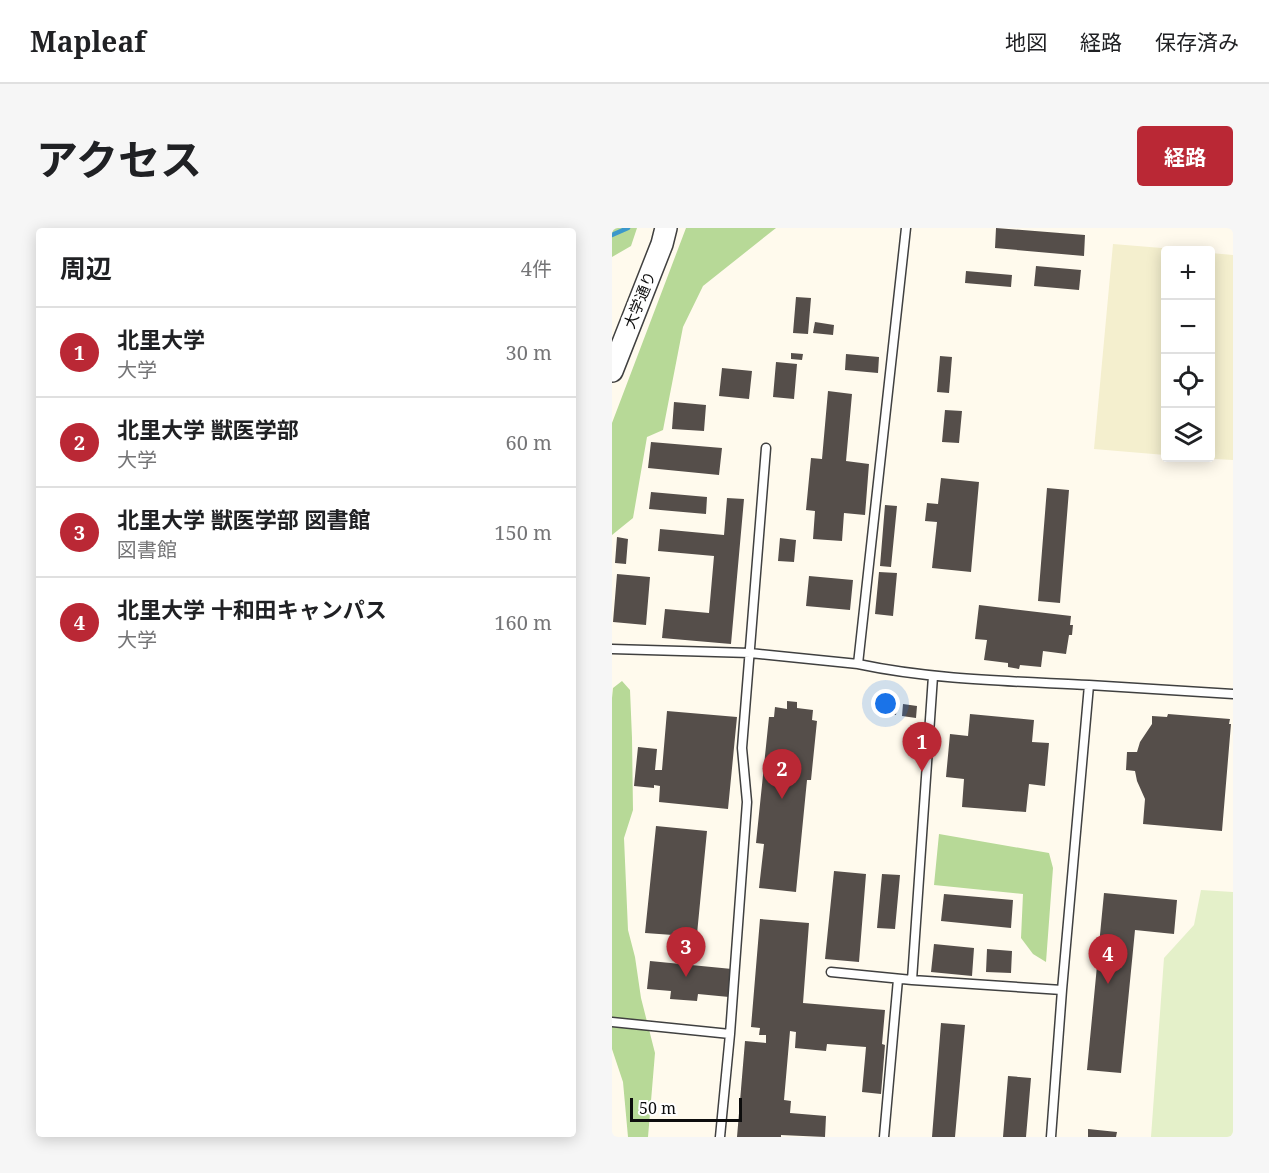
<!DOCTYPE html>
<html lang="ja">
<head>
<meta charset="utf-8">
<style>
  :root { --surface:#fff; --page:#f6f6f6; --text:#202124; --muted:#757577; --line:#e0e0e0; --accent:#ba2835 }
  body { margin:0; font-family:"Noto Serif","Noto Sans JP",serif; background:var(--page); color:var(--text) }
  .controls { position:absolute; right:18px; top:18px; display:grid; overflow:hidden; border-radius:6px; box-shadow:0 3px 15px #0003 }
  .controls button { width:54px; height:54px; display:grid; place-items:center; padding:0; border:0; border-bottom:2px solid var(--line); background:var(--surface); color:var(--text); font:30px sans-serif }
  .scale { position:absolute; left:18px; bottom:15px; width:112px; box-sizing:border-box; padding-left:6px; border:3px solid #0d0d0d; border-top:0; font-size:16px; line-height:21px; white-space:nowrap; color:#0d0d0d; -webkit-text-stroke:4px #fff; paint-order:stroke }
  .you { position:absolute; left:274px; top:476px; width:21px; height:21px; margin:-15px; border:4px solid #fff; border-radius:50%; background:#1a73e8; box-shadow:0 0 0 9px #1a73e833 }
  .badge { display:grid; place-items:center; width:39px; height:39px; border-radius:50%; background:var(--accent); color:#fff; font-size:20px; font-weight:700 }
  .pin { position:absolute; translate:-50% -50px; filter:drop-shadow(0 2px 3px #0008) }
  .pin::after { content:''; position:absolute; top:32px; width:21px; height:18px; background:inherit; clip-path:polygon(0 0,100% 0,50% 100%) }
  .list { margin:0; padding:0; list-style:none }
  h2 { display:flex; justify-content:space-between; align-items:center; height:78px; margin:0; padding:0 24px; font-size:26px }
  h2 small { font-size:20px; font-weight:400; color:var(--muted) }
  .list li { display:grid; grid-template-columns:39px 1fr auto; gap:18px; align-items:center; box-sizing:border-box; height:90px; padding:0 24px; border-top:2px solid var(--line) }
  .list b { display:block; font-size:22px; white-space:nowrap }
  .list p { margin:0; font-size:20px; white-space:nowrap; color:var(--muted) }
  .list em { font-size:20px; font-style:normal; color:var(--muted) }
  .icon { flex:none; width:33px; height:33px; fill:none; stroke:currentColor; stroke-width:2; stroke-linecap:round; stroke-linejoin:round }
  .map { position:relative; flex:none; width:621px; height:909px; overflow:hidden; border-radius:6px }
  header { display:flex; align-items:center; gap:36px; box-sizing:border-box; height:84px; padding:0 30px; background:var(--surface); border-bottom:2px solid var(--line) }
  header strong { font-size:28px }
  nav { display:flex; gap:33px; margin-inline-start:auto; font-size:21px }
  .intro { display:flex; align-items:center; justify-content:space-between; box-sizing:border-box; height:144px; padding:0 36px }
  h1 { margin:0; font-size:42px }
  .button { padding:15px 27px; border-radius:6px; background:var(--accent); color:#fff; font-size:21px; font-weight:700 }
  main { display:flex; gap:36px; padding:0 36px }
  aside { flex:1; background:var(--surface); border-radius:6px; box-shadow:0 3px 15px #0003 }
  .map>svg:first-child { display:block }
</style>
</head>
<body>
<header>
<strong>Mapleaf</strong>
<nav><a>地図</a><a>経路</a><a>保存済み</a></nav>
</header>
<div class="intro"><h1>アクセス</h1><a class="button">経路</a></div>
<main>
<aside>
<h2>周辺<small>4件</small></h2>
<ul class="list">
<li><span class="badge">1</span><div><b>北里大学</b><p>大学</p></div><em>30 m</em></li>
<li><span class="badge">2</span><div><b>北里大学 獣医学部</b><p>大学</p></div><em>60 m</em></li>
<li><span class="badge">3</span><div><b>北里大学 獣医学部 図書館</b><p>図書館</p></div><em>150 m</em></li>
<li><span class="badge">4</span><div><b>北里大学 十和田キャンパス</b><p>大学</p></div><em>160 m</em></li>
</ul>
</aside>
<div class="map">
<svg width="621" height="909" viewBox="0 0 621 909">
  <rect width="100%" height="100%" fill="#fffaed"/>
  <!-- farmland -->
  <path fill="#f4efce" d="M501 16 574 22H554L553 227 482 221Z
    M599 25 621 27V232L584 230H598Z"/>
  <!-- forest -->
  <path fill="#b7d997" d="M0 0H25L19 18 0 29Z
    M74 0H164L91 58 71 99 51 202 35 209 21 290 0 307V195Z
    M10 453 18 462 20 510 21 582 12 610 16 702 23 729 29 770 43 825 36 909H16L11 854 0 821V470L1 460Z
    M327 606 437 625 441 640 434 734 421 726 409 710 411 666 322 657Z"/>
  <!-- pitch -->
  <path fill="#e4f0c9" d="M589 662 621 664V909H539L552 730 582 697Z"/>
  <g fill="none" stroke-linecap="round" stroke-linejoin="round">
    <!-- stream -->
    <path stroke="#3b98cb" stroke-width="4.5" d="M0 7 16 0"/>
  </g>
  <!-- building -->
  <path fill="#554e4a" d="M384 0 473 7 472 28 383 20Z
    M424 38 469 42 467 62 422 58Z
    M354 43 400 47 399 59 353 55Z
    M184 69 199 70 196 106 181 105Z
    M203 94 222 97 221 107 201 105Z
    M179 125 191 126 190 132 179 131Z
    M234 126 267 129 266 145 233 142Z
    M328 128 340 129 337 165 325 164Z
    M164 134 185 136 182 171 161 169Z
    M110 140 140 143 137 171 107 168Z
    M216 163 240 166 234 233 257 236 253 287 232 285 230 313 201 311 203 283 194 282 199 230 210 231Z
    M62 174 94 177 92 203 60 201Z
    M333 182 350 183 347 215 330 214Z
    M39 214 110 220 107 247 36 240Z
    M329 250 367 254 359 344 320 340 325 294 313 293 315 275 326 276Z
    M435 260 457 262 448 375 426 373Z
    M39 264 95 269 94 286 37 281Z
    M115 270 132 271 119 416 50 410 53 381 97 385 102 328 46 323 48 301 112 307Z
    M273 277 285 278 279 339 268 338Z
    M5 309 16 311 14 336 3 335Z
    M168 310 184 312 182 334 166 333Z
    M267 344 285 345 281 388 263 386Z
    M5 346 38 349 34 397 1 394Z
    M197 348 241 352 238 382 194 378Z
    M367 377 459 388 458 397H461L460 407H457L454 426 431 423 429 439 408 437 407 441 396 439V435L372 432 375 412 363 411Z
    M175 473 185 474V480L201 482 200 492 205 493 199 552H195L184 664 147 660 152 616 144 615 157 489H162L163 479 175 481Z
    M274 476 285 477 284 487 273 486Z
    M291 476 305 478 304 490 290 488Z
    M55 483 125 489 116 581 47 574 48 558 42 557V560L22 558 26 519 45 521 43 542H50Z
    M358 486 422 492 420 514 437 515 433 558 417 556 414 584 350 579 352 551 334 549 338 506 356 508Z
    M556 486 618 491 617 496H619L610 603 531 596 533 571 525 553 523 543 514 542 515 524H525L528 514 540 496V488L555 489Z
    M44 598 95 603 85 706 62 703 61 707 33 705Z
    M222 643 254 646 247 734 213 731Z
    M270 646 288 647 283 701 265 700Z
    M492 665 565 672 562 706 523 702 509 845 475 842Z
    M332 666 401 672 399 700 329 693Z
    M148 691 197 695 191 775 273 782 270 816 273 817 269 866 250 864 254 819 215 816 214 823 183 820 184 804 178 803 172 872 179 873 178 885 214 888 213 909 169 907V909H125L133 813 154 815V807H147L148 800 139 799Z
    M322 716 362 720 360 748 319 744Z
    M375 721 400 723 399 745 374 744Z
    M38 733 120 741 117 769 86 766 85 773 58 771 59 763 35 761Z
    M329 795 353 797 343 909H320Z
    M396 848 419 850 414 909H391Z
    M476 901 505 904 504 909H476Z"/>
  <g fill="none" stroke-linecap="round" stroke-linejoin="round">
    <!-- service casing -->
    <g stroke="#404040" stroke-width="11">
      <path id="service" d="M294 0 246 436C321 452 399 453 477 457L450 762 439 909
        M0 421 138 425 246 436
        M477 457 621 466
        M219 744 300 752 450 762
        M300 752 321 448
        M0 794 118 806
        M108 909 118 806 135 574 130 520 154 220
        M272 909 286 751"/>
    </g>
    <!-- tertiary casing -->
    <g stroke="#404040" stroke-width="24">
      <path id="tertiary" d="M0 143 50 16 54 0"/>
    </g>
    <!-- service -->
    <use href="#service" stroke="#fff" stroke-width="8"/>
    <!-- tertiary -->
    <use href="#tertiary" stroke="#fff" stroke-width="21"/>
  </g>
  <g text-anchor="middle" stroke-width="6" stroke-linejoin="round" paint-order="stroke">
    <!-- street labels -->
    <g font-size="15" fill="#0d0d0d" stroke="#fff">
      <text transform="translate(28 72) rotate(-68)" y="5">大学通り</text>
    </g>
  </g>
</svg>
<div class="controls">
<button>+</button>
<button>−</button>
<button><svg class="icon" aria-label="locate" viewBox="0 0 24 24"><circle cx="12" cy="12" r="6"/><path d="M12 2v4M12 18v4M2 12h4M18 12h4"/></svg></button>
<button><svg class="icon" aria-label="layers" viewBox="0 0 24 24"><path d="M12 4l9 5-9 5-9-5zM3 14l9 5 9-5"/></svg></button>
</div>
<div class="scale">50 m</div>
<div class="you"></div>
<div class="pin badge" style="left:310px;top:544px">1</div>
<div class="pin badge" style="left:170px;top:571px">2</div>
<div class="pin badge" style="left:74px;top:749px">3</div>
<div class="pin badge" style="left:496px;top:756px">4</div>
</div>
</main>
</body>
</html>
